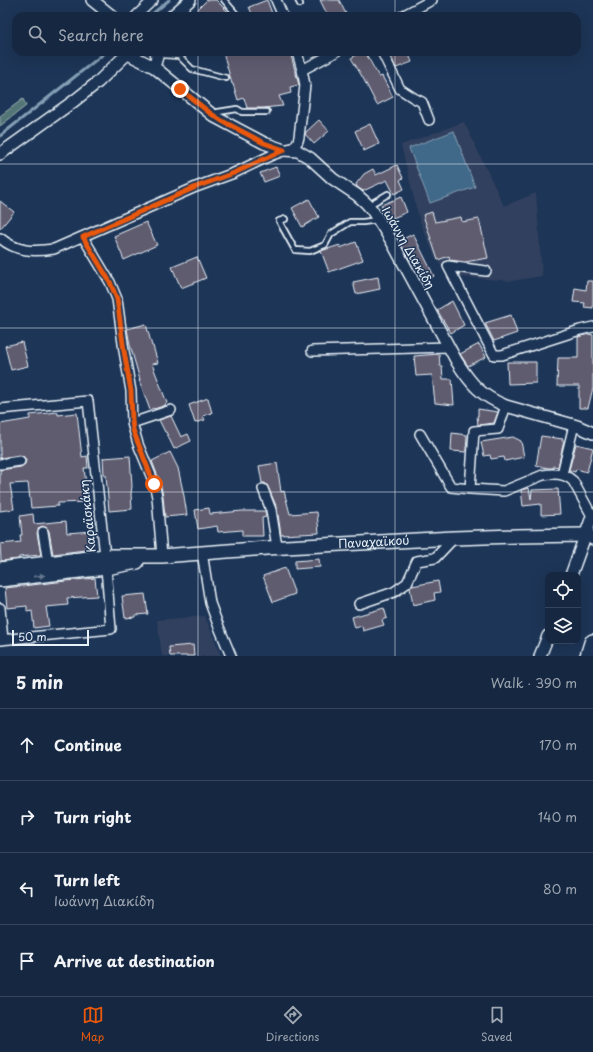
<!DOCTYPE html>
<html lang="en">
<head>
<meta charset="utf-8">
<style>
  :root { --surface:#162841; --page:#1f3048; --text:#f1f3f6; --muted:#9ea6b1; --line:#35445a; --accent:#ea580c }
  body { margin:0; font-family:"Playpen Sans",sans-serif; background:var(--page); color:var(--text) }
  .controls { position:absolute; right:12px; bottom:12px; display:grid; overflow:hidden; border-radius:8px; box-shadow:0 4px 16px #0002 }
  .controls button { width:36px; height:36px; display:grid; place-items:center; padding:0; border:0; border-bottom:1px solid var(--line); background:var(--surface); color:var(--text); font:20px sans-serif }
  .scale { position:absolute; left:12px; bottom:10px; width:77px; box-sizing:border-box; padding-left:4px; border:2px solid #e8f1f8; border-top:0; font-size:11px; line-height:14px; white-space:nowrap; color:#e8f1f8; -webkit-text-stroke:3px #1d3557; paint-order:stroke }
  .stop { position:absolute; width:12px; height:12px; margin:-9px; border:3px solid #ea580c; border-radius:50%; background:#fff }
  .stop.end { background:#ea580c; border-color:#fff; box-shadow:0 1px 4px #0008 }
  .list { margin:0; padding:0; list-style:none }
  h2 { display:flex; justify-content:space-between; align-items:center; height:52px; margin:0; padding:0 16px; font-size:17px }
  h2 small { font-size:13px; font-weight:400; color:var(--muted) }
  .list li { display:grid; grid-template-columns:26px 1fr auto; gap:12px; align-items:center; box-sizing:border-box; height:72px; padding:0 16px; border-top:1px solid var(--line) }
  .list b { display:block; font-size:15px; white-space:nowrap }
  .list p { margin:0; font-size:13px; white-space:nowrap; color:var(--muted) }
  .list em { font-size:13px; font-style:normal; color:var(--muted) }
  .icon { flex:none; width:22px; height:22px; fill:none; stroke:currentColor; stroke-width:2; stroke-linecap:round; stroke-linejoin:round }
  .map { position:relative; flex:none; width:593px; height:656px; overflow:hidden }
  .search { position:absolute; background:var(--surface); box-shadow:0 4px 16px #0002; left:12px; right:12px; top:12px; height:44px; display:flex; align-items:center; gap:10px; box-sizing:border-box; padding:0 14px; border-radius:12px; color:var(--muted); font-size:15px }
  .sheet { height:340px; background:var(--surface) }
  nav { display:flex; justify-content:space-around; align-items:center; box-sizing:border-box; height:56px; border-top:1px solid var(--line); background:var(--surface); font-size:11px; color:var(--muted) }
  nav a { display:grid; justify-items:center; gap:2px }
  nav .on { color:var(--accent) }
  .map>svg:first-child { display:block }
</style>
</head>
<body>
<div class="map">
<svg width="593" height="656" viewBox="0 0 593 656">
  <rect width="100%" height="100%" fill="#1d3557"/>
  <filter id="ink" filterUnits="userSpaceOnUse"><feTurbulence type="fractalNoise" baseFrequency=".025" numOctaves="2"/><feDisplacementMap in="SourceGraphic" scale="8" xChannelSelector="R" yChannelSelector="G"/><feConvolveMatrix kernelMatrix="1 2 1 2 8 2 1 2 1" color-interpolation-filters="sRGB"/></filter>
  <g filter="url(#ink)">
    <!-- built -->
    <path fill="#31415e" d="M464 122 504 206 536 193 542 276 512 281 448 276 435 257 419 219 401 145Z
      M205 616 221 656H162L157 620Z"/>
    <!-- green -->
    <path fill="#527475" stroke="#9db2b6" d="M23 99 26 106 0 126V116Z"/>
    <!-- water -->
    <path fill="#406888" stroke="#839fb5" d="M454 131 475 187 430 203 409 148Z"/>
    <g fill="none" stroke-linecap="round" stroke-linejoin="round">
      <!-- stream -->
      <path stroke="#839fb5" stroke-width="3" d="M150 16 169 0
        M0 136 106 52"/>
    </g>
    <!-- building -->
    <path fill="#615c6f" stroke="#e8f1f8" d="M207 0H216L228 12 223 16H203L197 10Z
      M267 0 273 16H253L249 7Z
      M320 0H339L347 16H328Z
      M223 52H290L299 85 290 87 291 93 279 96 283 106 263 108H247L244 98 238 100 233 84H232Z
      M362 52H365L379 77 382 76 393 97 377 105 363 78 351 58Z
      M389 52H408L412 62 396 68Z
      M319 120 329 131 314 144 305 134 306 132Z
      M370 124 379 144 364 151 355 131Z
      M397 165 403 178 400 180 404 189 394 194 387 180 363 191 357 187 356 184 364 174 373 169 376 175Z
      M276 167 280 176 264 182 260 173Z
      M401 197 407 212 388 220 381 205Z
      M309 199 319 217 302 227 292 208Z
      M0 201 14 212 0 229Z
      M432 212 435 222 461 217 462 222 479 219 488 258 465 262 450 260 449 256 438 260 423 215Z
      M146 222 157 245 124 260 114 236Z
      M413 234 434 276 427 280 416 256 410 260 399 241Z
      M356 242 363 260 329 272 321 251 340 245V248Z
      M197 257 206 278 181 288 172 267Z
      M378 277 380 289 356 294 353 282Z
      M587 281H593V308L584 307 585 303 573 302 575 288 586 290Z
      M452 301 464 325 451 333 437 310Z
      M511 315 517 333 494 341 485 323Z
      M146 324 152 346H153L158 363 152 364 167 403 165 404 166 405 154 409 153 408 150 410 139 380H140L130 345 127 329Z
      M589 334 593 335V388L588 408H579V386H557L558 358H578V337Z
      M22 342 28 366 11 370 5 346Z
      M479 344 486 357 468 366 460 354Z
      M439 354 440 366H442L443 379H452L454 405 435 403 432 375 416 376 414 356Z
      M507 362H536V383L508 384Z
      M208 398 212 413 203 416 205 420 195 423 189 405Z
      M478 409 498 412 494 423 478 425 477 416H478Z
      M58 412V415L77 413 82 457 87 456 88 468H84L86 484H87L88 502 58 503V506L31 508 28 483 10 484 14 509 0 511V470L21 467 25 464 26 460 24 457 20 455 0 458V424L30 419V415Z
      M171 416 181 437 188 434 191 441 174 449 166 432H165L159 420Z
      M452 433 467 435 466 452 451 451Z
      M541 436 563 439 562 441H564L558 467 553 466V468H549L536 466Z
      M513 437 521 441 524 457 505 461 504 457 491 459 490 455 484 456 481 442Z
      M576 444 593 448 587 472 576 469 575 472 569 470Z
      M170 452 178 468 184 496 187 515 165 517 163 496 160 482 152 461Z
      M130 456 132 486 131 494 132 509 109 511 106 475H104L103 458Z
      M277 463 281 492 284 491 290 514 317 512 319 533 281 535 277 508 268 487 265 483H262L259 466Z
      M529 488 531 499 532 490 558 489 560 514 541 515V504L523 506 521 490Z
      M209 508 210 514 242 511H265L266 517 262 518 263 536H242V530L218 532 217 526 198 529 195 510Z
      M33 514 34 524 66 521 67 533 92 531 93 549 53 554 49 531 47 528 42 526 39 528 37 533 41 555 19 557V559L1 561 0 544 21 542 20 535H22L20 516Z
      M319 559 320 567 295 569V561Z
      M285 568 295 594 273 602 263 576Z
      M95 578 97 596 67 598 68 605 46 607 49 626 34 628 32 611 27 612V606L7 608 5 588 66 581Z
      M438 581 440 592 434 593 435 600 413 605 410 588 412 586Z
      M145 594 148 614 135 615V617L125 618 122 596Z
      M384 608 387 618 382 620 384 625 363 631 362 626 355 628 352 617Z
      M193 645 194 656H170L169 647Z"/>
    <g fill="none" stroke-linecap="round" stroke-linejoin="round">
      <!-- service casing -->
      <g stroke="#e8f1f8" stroke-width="8">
        <path id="service" d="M224 0 236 14
          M298 0 300 4
          M157 52 164 55 179 56 192 69 226 78
          M212 113 237 109 242 112H267
          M369 205 388 194
          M285 219 279 221 295 250 310 251 325 245 331 234 350 222H363L378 220"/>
      </g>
      <!-- minor casing -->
      <g stroke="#e8f1f8" stroke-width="12">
        <path id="minor" d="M276 0 283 16
          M136 16 153 0
          M402 16 432 0
          M382 52 400 89 414 98 422 102 429 120
          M302 70 336 52
          M83 237 110 282 117 299 124 351 131 391 132 423 138 444 154 483 157 497 162 556
          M0 238C17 252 33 252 54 249L196 187 234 173 272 155 294 147 298 141 299 137 305 85 302 70 297 52
          M486 271 448 266 494 355H502L580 330 593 327
          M312 351 448 347
          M0 409 88 401 105 556 111 629 0 640
          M132 423 171 410
          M420 434 451 487 470 489 504 491 543 475C554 473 565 473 573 481L592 516
          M0 464 20 461
          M562 474 574 425
          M263 489 271 510 277 547
          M470 489 474 431 498 429 506 406
          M43 532 48 563
          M202 552 210 603 217 622 231 656
          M359 604 394 592 407 583 417 561 435 558 454 538
          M0 608 3 640"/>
      </g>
      <!-- tertiary casing -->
      <g stroke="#e8f1f8" stroke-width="14">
        <path id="tertiary" d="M92 0 112 16
          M172 16 190 0
          M156 52 157 57 154 67 215 117 264 143 284 150 298 151 303 154 310 158 333 179 357 195 366 203 372 210 391 240 457 362C471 384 481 396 506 406L577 426 593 433
          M128 54 154 67
          M0 154 74 101 98 82 129 52
          M571 575 593 514
          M540 656 548 636"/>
      </g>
      <!-- secondary casing -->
      <g stroke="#e8f1f8" stroke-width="16">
        <g id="secondary">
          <path id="s1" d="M0 569 105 556H162L267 548 454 538 517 536 586 535 593 538"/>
          <path d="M0 580 106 568 137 562"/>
        </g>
      </g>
      <!-- motorway casing -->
      <g stroke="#e8f1f8" stroke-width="20">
        <path id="motorway" d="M589 656 593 643"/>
      </g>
      <!-- service -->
      <use href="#service" stroke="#1d3557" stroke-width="4.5"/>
      <!-- minor -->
      <use href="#minor" stroke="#1d3557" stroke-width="9"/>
      <!-- tertiary -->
      <use href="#tertiary" stroke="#1d3557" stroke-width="11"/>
      <!-- secondary -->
      <use href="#secondary" stroke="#1d3557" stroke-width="13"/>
      <!-- motorway -->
      <use href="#motorway" stroke="#1d3557" stroke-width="17"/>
    </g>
    <!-- one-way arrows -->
    <defs><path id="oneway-solid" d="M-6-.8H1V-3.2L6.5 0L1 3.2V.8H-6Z"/></defs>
    <use fill="#64778f" href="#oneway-solid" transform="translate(39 576) rotate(-6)"/>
  </g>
  <g fill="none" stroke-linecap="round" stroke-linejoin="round" filter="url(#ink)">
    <!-- route -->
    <path stroke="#ea580c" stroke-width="5" d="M154 484 133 430 132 421 131 391 124 351 117 299 110 282 83 237 196 187 234 173 284 150 264 143 222 121 210 113 180 89"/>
  </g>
  <!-- grid -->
  <path fill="none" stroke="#e8f1f8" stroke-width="1" stroke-opacity="0.55" d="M198 0V16M395 0V16M198 52V656M395 52V656M0 164H593M0 328H593M0 492H593"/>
  <g text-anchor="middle" stroke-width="3" stroke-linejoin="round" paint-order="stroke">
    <!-- street labels -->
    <g font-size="12" fill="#e8f1f8" stroke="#1d3557">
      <text transform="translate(408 248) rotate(60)" y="4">Ιωάννη Διακίδη</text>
      <text transform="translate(88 516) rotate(-96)" y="4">Καραϊσκάκη</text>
      <text dy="4" stroke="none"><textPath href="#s1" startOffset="375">Παναχαϊκού</textPath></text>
    </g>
  </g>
</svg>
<div class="controls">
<button><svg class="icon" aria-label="locate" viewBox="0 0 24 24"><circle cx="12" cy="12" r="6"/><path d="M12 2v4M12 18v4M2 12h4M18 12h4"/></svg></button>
<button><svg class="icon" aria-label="layers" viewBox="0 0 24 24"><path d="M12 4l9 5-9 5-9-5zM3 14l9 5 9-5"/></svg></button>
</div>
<div class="scale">50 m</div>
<div class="stop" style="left:154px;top:484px"></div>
<div class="stop end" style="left:180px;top:89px"></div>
<div class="search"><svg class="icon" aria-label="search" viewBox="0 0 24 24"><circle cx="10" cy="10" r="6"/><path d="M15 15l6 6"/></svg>Search here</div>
</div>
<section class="sheet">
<h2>5 min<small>Walk · 390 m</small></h2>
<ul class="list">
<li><svg class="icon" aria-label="ahead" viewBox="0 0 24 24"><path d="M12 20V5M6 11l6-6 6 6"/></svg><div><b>Continue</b></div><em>170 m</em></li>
<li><svg class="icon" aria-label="right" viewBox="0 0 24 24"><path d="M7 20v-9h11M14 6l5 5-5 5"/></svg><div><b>Turn right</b></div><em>140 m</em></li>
<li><svg class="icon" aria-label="left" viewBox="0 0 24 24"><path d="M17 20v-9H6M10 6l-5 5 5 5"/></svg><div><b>Turn left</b><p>Ιωάννη Διακίδη</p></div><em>80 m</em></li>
<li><svg class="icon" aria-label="arrive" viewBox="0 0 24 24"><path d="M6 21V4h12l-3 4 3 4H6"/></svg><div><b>Arrive at destination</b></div></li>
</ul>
</section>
<nav>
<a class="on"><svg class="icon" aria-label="map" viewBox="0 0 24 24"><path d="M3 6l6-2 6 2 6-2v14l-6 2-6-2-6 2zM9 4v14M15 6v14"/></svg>Map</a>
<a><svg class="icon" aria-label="directions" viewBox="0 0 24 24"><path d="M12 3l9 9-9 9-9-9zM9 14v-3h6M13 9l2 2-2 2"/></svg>Directions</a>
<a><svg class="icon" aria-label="saved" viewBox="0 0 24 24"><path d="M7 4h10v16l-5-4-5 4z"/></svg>Saved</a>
</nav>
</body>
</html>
